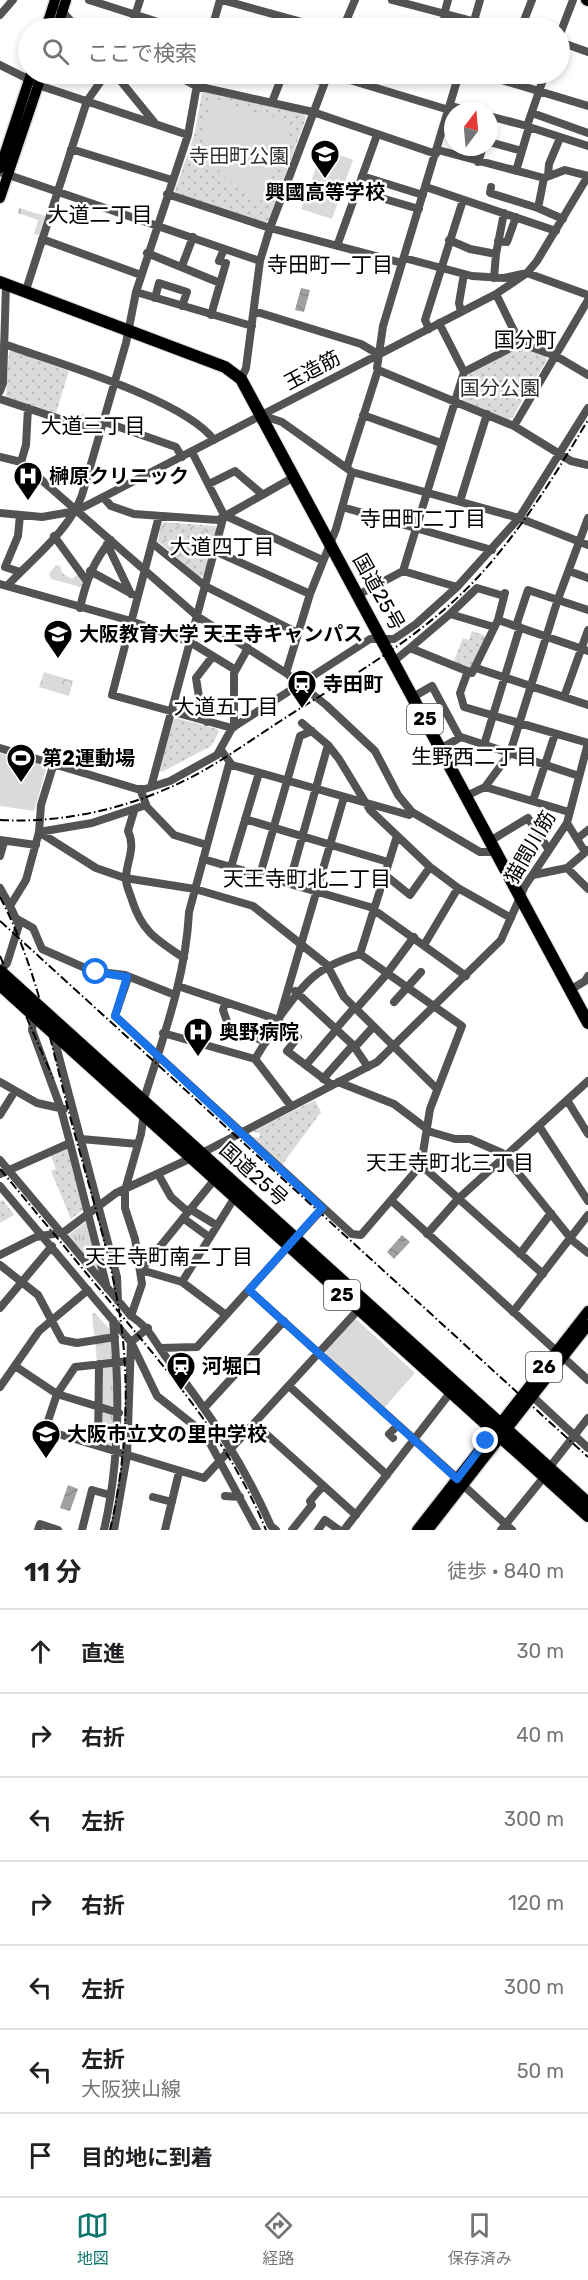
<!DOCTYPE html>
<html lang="ja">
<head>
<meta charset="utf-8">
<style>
  :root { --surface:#fff; --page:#f2f2f2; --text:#202124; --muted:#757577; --line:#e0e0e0; --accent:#0f766e }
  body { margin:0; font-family:Rubik,"Noto Sans JP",sans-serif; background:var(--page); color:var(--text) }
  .compass { position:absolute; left:444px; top:102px; width:54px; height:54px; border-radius:50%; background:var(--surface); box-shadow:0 3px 9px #0003; rotate:16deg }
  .stop { position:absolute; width:18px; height:18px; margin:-14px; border:4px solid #1a73e8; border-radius:50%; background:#fff }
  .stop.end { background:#1a73e8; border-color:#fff; box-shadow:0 2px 6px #0008 }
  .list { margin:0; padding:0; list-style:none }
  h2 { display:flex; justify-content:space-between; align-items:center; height:78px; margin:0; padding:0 24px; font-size:26px }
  h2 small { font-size:20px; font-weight:400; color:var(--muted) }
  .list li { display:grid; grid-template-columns:39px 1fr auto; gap:18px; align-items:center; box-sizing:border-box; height:84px; padding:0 24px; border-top:2px solid var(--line) }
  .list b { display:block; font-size:22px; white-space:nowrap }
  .list p { margin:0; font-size:20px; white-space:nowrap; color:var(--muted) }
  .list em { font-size:20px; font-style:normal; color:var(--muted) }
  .icon { flex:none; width:33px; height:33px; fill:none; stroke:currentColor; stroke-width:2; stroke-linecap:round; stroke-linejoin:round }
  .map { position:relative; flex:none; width:588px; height:1530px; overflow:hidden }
  .search { position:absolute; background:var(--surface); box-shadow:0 3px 9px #0003; left:18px; right:18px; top:18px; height:66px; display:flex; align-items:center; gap:15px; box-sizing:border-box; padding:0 21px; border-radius:33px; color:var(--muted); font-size:22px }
  .sheet { height:666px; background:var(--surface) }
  nav { display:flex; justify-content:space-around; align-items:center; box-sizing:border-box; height:84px; border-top:2px solid var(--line); background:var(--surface); font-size:16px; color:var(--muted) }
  nav a { display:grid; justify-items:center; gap:3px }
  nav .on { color:var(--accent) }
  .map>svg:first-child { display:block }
</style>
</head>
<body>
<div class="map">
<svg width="588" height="1530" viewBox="0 0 588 1530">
  <defs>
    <pattern id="grass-tufts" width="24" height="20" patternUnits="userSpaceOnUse" patternTransform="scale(1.5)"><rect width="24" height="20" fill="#dadada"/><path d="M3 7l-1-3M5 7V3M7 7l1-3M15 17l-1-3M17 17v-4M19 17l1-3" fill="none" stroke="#b9b9b9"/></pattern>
    <pattern id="forest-crowns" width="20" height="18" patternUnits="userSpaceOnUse" patternTransform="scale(1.5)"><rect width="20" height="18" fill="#dadada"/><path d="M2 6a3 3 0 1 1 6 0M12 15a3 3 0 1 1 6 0" fill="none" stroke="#b9b9b9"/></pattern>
    <pattern id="cemetery-stones" width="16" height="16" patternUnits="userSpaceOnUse" patternTransform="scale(1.5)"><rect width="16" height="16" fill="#dadada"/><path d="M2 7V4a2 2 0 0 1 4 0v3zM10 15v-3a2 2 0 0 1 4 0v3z" fill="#b9b9b9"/></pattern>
    <pattern id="park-dots" width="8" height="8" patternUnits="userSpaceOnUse" patternTransform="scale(1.5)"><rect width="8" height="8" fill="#dadada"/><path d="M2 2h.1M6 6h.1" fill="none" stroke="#b9b9b9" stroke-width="1.8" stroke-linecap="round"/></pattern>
    <pattern id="garden-furrows" width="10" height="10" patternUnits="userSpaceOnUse" patternTransform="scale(1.5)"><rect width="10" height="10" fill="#dadada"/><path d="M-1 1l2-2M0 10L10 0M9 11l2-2" fill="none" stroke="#b9b9b9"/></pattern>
    <pattern id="water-waves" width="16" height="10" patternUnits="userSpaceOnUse" patternTransform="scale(1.5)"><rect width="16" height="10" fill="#a1a1a1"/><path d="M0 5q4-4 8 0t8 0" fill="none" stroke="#898989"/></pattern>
  </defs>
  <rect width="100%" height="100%" fill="#fff"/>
  <!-- grass -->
  <path fill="url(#grass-tufts)" d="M88 1220 101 1270H97L69 1235Z
    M95 1313 112 1332V1334L94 1336 92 1314Z
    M113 1339 115 1359 97 1362 95 1341Z
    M114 1364 115 1406 112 1407 101 1405V1367Z
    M102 1412 114 1415 113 1444 109 1447 100 1444Z"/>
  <!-- forest -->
  <path fill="url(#forest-crowns)" d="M206 74H223L225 81 223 84 210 80Z
    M77 413 95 417 93 424 78 423 74 417Z
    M56 565 60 566 62 573 72 579 78 574 83 578 82 585 80 587 51 579 49 574Z
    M44 672 73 681 69 696 39 687Z"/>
  <!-- cemetery -->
  <path fill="url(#cemetery-stones)" d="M19 208 45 216 39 235 34 234 38 220 18 213Z"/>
  <!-- park -->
  <path fill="url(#park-dots)" d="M205 91 304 114 306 118 268 221 265 222 176 193 175 190 194 136 202 93Z
    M520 347 546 356 547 360 512 418 508 419 462 400 460 396 468 375Z
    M11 350 69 371 56 413 6 397 9 352Z
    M164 522 215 526 217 529 204 576 200 577 158 541 161 524Z
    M472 631 486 636 473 670 453 663 463 638 469 640Z
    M176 718 217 729 219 732 211 746 162 772 159 770 173 720Z
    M315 1100 321 1112 282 1165 252 1137 259 1138 260 1134 253 1131Z
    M67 1147 70 1148 85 1208 71 1219 51 1171 56 1169 50 1154Z
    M3 1200 14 1215 0 1223V1201Z"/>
  <!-- garden -->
  <path fill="url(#garden-furrows)" d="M164 524 204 527 207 529 201 535 188 529H167L163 532 160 531Z
    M160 533 189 561 187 566 160 541Z"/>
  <!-- pitch -->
  <path fill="#dadada" d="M214 101 288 121 292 127 263 201C223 190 187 142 214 101Z
    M323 149 353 160 332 219 301 209Z
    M0 753 47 766 34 811 0 806Z
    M355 1318 415 1373 384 1408 326 1355V1351Z"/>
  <!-- water -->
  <path fill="url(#water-waves)" d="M301 288 310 290 304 312 295 310Z
    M402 1235 410 1242 394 1259 387 1252Z
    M68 1485 78 1489 70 1511 60 1508Z"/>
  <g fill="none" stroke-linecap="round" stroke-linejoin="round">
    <!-- major casing -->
    <g stroke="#dbdbdb" stroke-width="13">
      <path id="major" d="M586 0 588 1
        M46 28 55 0
        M57 28 66 0
        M0 168 31 74
        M0 198 42 74
        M417 1530 588 1311
        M428 1530 588 1325"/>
    </g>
    <!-- highway casing -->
    <g stroke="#dbdbdb" stroke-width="14">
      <path id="highway" d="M0 282 225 367 241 379 588 1023
        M0 971 588 1503
        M0 985 588 1516"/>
    </g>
    <!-- minor -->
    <path stroke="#535353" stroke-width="8" d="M89 0 177 28
      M222 0 324 28
      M392 0 499 28
      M61 10 77 28
      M0 15 13 0
      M444 15 448 0
      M131 28 140 0
      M212 28 220 0
      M343 28 355 0
      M472 28 480 0
      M521 28 532 0
      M560 34 573 0
      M560 42 588 52
      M0 65 44 87 188 135
      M115 74 154 122
      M174 74 196 86 313 112 436 154
      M297 74 324 82
      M330 74 449 110
      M459 74 383 326 377 368 378 370 514 426 571 461 588 465
      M482 74 588 106
      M272 102 283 74
      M450 106 470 111
      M532 113 588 133
      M489 116 527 126 545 74
      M489 142 522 151
      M71 149 172 180
      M438 150 544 178 565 170 588 176
      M478 162 483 147
      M516 171 529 127 588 146
      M0 172 260 261
      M362 176 423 195
      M548 176 549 164 560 138
      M544 178 538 208 563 219
      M426 187 556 231
      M491 187 490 193 538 208
      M357 191 419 209
      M167 194 270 228 402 263
      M42 239 141 275
      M449 240 470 249 496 254 504 213
      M498 241 507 242 516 217
      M337 246 377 135
      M147 253 220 283
      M404 258 472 276 504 278 527 273 588 295
      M182 266 193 237
      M494 278 496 254
      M136 292 252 326
      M25 293 87 101 106 74
      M496 294 520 343 556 356 588 375
      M155 298 159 283 187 292 182 306
      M254 311 361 344 378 354
      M461 312 459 303 464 274
      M211 315 226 263 219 261 224 249
      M429 329 425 320 463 200
      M4 344C56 363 184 399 214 440
      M464 372 520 343
      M241 379 246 368 260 261 270 228 328 74
      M0 391 3 383 6 285
      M0 399 99 432
      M261 415 282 422 352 472 519 518 588 545
      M363 415 441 443
      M102 421 176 447 182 457
      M514 426 588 300
      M0 457 21 462 197 616 286 673 326 705 375 751 398 795 412 812 480 852H495
      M21 462 26 445 28 408
      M347 467 378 370
      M209 484 235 471 262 494
      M104 498 111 506 134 514 218 520 294 477
      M460 501 487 414
      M342 507 492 550
      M0 513 42 517 76 511 496 294 527 273 537 261 588 176
      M224 515 322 560
      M159 516 112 695 232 728
      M54 536 86 580
      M152 543 205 586 298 633
      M107 544 131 594
      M215 551 310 594
      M90 571 132 594
      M403 571 457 587
      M569 571 588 578
      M20 572 5 567 18 536 20 515
      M0 584 131 621 190 642 234 669
      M7 586C33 558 69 531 82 495L126 343 136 292 188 135 199 74
      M358 595 403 571 464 372 439 323
      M80 608C86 581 93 562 111 540
      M450 614 477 588 504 596
      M498 620 505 593
      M516 626 528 590 588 610
      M410 648 450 614 494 627
      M394 661 410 648 472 673 498 620 588 651
      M476 668 588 705
      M468 671 460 693 464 707 588 743
      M286 673 310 594 336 529 352 472
      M413 697 432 686 460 738
      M564 697 588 630
      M207 722 211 710 200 703 196 678 213 656
      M302 723 328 745 339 759 370 810 430 867 458 888 511 918
      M234 727V673L248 648
      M484 745 520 627
      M0 748 137 789H145L170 781 217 755 232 728 370 639H394L416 624 457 587 519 518 588 408
      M440 749 461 737 579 776
      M221 750 232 765 409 815 412 812
      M54 763 41 805 39 832 96 868 125 878 195 889 253 906 327 965 344 997 437 1089
      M151 787 224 515 192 452
      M485 787 569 812
      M140 789 147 807 174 835 207 845
      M466 796 485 787 510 753 558 599 588 518
      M533 801 555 734
      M134 811 128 831C136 848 127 860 126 877 125 884 130 893 132 900 142 932 157 940 184 958
      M245 819 388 862
      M567 823 585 852
      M578 838 588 830
      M0 840 36 845
      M490 841 528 818 549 850
      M0 856 4 842
      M203 859 370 907 466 976
      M231 867 259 773
      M567 868 588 889
      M384 874 410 895 430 867
      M260 875 300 736 312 731
      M533 875 567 868 588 850
      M289 884 328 745
      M0 888 10 906 26 880 39 832 92 823 146 805
      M17 919 33 928 42 949 92 971 125 975 175 995
      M424 945 458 888
      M360 954 397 836
      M0 971 7 963 19 925 10 906
      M128 978 115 1016 352 1234 361 1235 421 1165 430 1109 462 1026 360 954C318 967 307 979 281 1015
      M178 986 279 1020
      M570 990 585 981 588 976
      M295 991 353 1045 368 1067
      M394 1002 421 972
      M225 1003 223 1010 229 1027 266 1042
      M356 1009 385 976 414 937
      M34 1016 32 1030 61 1109 70 1143
      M278 1023 298 1037 287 1051 332 1085
      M335 1030 354 1008
      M163 1033 255 1059 291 1106
      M53 1034 117 1277 118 1301
      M354 1048 373 1027
      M255 1059 279 1020 344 797
      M306 1065 336 1030
      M323 1079 353 1045
      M0 1082 37 1103 64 1109
      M338 1082 394 1104 431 1132 455 1139H470L502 1153 573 1241 588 1253
      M144 1099C163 1038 186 976 189 912L229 764
      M567 1100 588 1134
      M0 1115 15 1091
      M539 1126 588 1201
      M81 1139 138 1144
      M0 1160 131 1316C151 1329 153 1340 166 1357 208 1411 244 1464 271 1526L276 1530
      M421 1165 543 1274
      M0 1174 70 1143 107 1288
      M158 1174 171 1197 188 1212
      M215 1179 141 1270 182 1282 226 1315
      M0 1186 131 1342 157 1396 205 1434 257 1530
      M392 1201 588 1380
      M190 1209 216 1225
      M183 1218 209 1237
      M427 1234 458 1199 588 1081
      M520 1254 551 1213
      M0 1255 36 1237 64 1232 116 1193 202 1153 377 1062 501 940 525 886 567 823 588 743
      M0 1265 38 1295 62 1340 77 1343 115 1337
      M182 1282 235 1197
      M249 1290 457 1478
      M0 1308 52 1246
      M513 1312 588 1215
      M131 1316 142 1284 135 1239 125 1208V1190L141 1134 144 1113
      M160 1348 197 1347 323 1208
      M129 1361 75 1367 57 1394 45 1430 204 1478 358 1310
      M15 1366 57 1394 119 1413
      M289 1386 387 1475
      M0 1387 39 1331 88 1290
      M532 1396 588 1448
      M205 1407 284 1321
      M255 1424 356 1515
      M393 1438 389 1434 397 1426
      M98 1446 99 1364
      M549 1468 588 1418
      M463 1485 512 1530
      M225 1496 240 1497
      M153 1497 172 1502
      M38 1530 40 1524 58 1530
      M82 1530 92 1490 110 1495
      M104 1530C120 1461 120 1390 113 1320
      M114 1530 127 1456 131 1342 148 1328
      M165 1530 179 1472
      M292 1530 312 1505 310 1501 323 1486
      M318 1530 325 1520 339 1530
      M344 1530 450 1393
      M501 1530 544 1477"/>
    <!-- major -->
    <use href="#major" stroke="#000" stroke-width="10"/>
    <!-- highway -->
    <use href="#highway" stroke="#000" stroke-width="12"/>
    <!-- rail -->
    <path stroke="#000" stroke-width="2" stroke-dasharray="9 3 1.5 3" stroke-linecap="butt" d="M0 820C74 824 150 803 213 765 244 746 273 725 304 706 366 668 429 630 479 576 522 529 555 475 588 420
      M0 897C34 961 49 1035 67 1105 84 1171 106 1237 118 1304 131 1378 127 1457 110 1530
      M0 921 588 1457
      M0 956 53 1078
      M0 1169C41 1218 81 1267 122 1316 178 1383 233 1449 266 1530"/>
  </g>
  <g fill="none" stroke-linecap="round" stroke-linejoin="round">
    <!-- route -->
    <path stroke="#1a73e8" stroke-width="8" d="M96 972 127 977 115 1016 322 1208 249 1290 457 1479 486 1441"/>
  </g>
  <!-- icons -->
  <defs>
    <g id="school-pin" transform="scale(1.5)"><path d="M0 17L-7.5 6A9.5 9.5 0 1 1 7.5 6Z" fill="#000" stroke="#fff"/><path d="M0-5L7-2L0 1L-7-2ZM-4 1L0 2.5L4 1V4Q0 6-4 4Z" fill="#fff"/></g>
    <g id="hospital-pin" transform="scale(1.5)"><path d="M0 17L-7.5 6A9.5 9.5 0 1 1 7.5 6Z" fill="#000" stroke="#fff"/><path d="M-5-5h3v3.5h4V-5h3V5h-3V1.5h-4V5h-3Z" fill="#fff"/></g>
    <g id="university-pin" transform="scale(1.5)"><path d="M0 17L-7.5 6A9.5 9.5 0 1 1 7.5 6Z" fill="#000" stroke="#fff"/><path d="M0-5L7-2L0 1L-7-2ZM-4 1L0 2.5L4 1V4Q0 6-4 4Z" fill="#fff"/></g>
    <g id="station-pin" transform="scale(1.5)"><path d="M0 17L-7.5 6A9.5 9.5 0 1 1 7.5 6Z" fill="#000" stroke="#fff"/><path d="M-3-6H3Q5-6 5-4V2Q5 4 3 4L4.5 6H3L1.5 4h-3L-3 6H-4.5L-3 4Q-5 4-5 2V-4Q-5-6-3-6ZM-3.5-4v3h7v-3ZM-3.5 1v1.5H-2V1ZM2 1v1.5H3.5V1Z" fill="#fff"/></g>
    <g id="stadium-pin" transform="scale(1.5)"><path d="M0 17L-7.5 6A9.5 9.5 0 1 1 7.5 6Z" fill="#000" stroke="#fff"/><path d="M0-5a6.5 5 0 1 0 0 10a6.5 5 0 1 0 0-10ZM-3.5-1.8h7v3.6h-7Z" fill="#fff"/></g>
  </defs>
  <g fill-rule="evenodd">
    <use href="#school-pin" x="325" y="154"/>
    <use href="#hospital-pin" x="28" y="476"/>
    <use href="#university-pin" x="58" y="634"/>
    <use href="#station-pin" x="302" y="684"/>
    <use href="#stadium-pin" x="21" y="758"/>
    <use href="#hospital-pin" x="198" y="1032"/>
    <use href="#station-pin" x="181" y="1366"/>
    <use href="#school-pin" x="46" y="1434"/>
  </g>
  <g text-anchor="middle" stroke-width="5" stroke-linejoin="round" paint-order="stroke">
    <!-- shield labels -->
    <g fill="#fff" stroke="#4c4c4c" stroke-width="1.5">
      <rect x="407" y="704" width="36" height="30" rx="4.5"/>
      <rect x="324" y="1280" width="36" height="30" rx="4.5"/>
      <rect x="526" y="1352" width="36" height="30" rx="4.5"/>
    </g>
    <g font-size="18" font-weight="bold" fill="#000">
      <text x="425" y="725">25</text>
      <text x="342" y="1301">25</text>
      <text x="544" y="1373">26</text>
    </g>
    <!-- park labels -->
    <g font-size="20" fill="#313131" stroke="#fff">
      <text x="239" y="163">寺田町公園</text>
      <text x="500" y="395">国分公園</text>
    </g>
    <!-- poi labels -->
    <g font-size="20" font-weight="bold" fill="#000" stroke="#fff" text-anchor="start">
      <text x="325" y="199" text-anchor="middle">興國高等学校</text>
      <text x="49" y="483">榊原クリニック</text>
      <text x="79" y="641">大阪教育大学 天王寺キャンパス</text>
      <text x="323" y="691">寺田町</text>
      <text x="42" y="765">第2運動場</text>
      <text x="219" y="1039">奥野病院</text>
      <text x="202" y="1373">河堀口</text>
      <text x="67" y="1441">大阪市立文の里中学校</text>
    </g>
    <!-- street labels -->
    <g font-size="20" fill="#000" stroke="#fff">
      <text transform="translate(312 370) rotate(-28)" y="7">玉造筋</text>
      <text transform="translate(379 592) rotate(61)" y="7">国道25号</text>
      <text transform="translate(530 847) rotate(-60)" y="7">猫間川筋</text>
      <text transform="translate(254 1174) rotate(42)" y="7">国道25号</text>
    </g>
    <!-- neighbourhood labels -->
    <g font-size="21" fill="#000" stroke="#fff">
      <text x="100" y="222">大道二丁目</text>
      <text x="330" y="272">寺田町一丁目</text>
      <text x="525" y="347">国分町</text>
      <text x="93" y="433">大道三丁目</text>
      <text x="423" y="526">寺田町二丁目</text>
      <text x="222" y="554">大道四丁目</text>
      <text x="226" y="714">大道五丁目</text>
      <text x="474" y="764">生野西二丁目</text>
      <text x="307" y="886">天王寺町北二丁目</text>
      <text x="450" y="1170">天王寺町北三丁目</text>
      <text x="169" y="1264">天王寺町南二丁目</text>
    </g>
  </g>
</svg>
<svg class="compass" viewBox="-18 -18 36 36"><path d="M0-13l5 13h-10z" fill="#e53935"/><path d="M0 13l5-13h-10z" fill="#757577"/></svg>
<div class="stop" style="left:96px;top:972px"></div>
<div class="stop end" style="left:486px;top:1441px"></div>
<div class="search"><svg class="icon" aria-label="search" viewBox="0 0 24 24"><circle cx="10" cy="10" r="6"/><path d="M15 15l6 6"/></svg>ここで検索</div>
</div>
<section class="sheet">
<h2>11 分<small>徒歩 · 840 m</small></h2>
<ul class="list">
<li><svg class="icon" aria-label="ahead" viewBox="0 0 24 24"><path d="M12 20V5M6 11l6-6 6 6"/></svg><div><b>直進</b></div><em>30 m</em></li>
<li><svg class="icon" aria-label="right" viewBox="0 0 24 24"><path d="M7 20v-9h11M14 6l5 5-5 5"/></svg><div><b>右折</b></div><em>40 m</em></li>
<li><svg class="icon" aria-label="left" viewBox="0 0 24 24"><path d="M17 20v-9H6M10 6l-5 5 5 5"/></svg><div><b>左折</b></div><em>300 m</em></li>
<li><svg class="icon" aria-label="right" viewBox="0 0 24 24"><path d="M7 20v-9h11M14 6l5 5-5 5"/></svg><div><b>右折</b></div><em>120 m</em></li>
<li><svg class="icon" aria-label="left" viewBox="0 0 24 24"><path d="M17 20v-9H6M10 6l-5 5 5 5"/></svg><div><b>左折</b></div><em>300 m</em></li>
<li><svg class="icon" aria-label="left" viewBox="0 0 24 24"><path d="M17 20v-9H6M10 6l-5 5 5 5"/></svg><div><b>左折</b><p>大阪狭山線</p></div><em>50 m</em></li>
<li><svg class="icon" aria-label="arrive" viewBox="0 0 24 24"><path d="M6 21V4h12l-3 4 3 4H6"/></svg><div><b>目的地に到着</b></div></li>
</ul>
</section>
<nav>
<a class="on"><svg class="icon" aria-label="map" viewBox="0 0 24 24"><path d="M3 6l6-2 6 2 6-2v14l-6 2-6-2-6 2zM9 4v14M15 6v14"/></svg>地図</a>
<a><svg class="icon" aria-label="directions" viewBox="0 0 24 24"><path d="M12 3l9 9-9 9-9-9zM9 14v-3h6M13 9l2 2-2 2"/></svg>経路</a>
<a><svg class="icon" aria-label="saved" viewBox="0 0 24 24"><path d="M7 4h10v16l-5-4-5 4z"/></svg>保存済み</a>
</nav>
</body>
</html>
